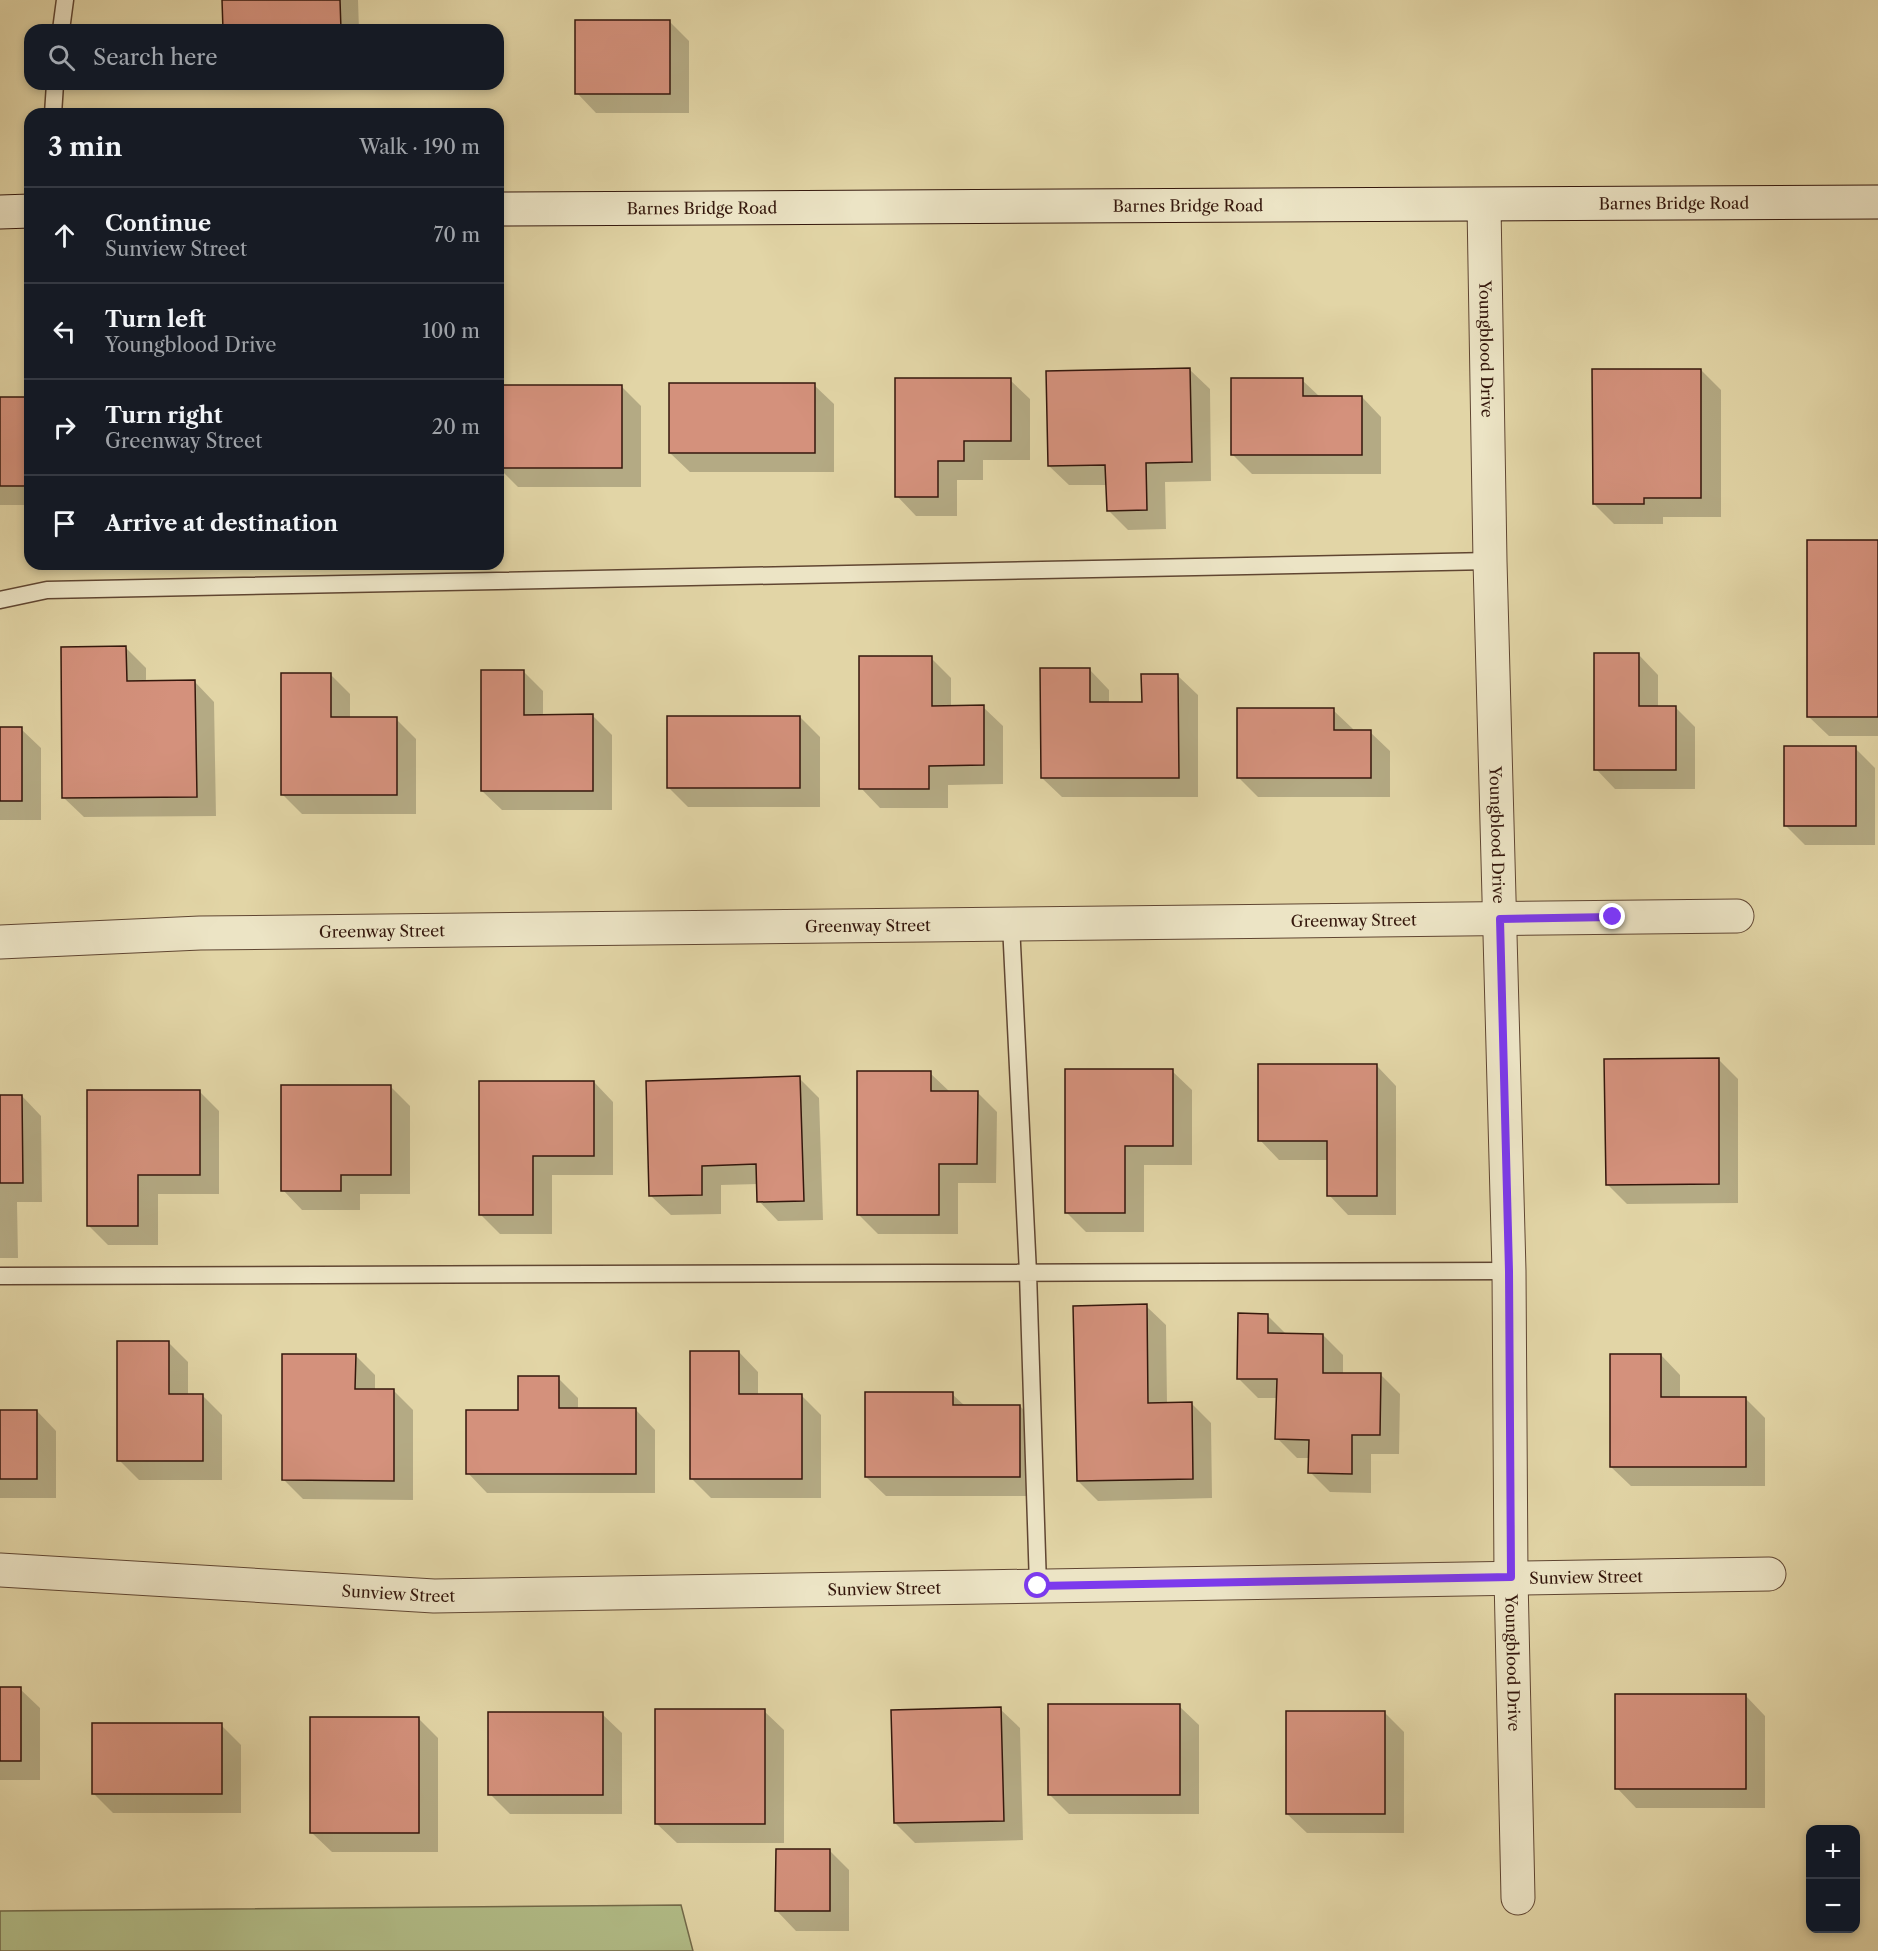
<!DOCTYPE html>
<html lang="en">
<head>
<meta charset="utf-8">
<style>
  :root { --surface:#171b24; --page:#242831; --text:#f1f3f6; --muted:#9ea1a6; --line:#363941 }
  body { margin:0; font-family:"Libre Caslon Text",serif; background:var(--page); color:var(--text) }
  .controls { position:absolute; right:18px; bottom:18px; display:grid; overflow:hidden; border-radius:12px; box-shadow:0 3px 9px #0003 }
  .controls button { width:54px; height:54px; display:grid; place-items:center; padding:0; border:0; border-bottom:2px solid var(--line); background:var(--surface); color:var(--text); font:30px sans-serif }
  .stop { position:absolute; width:18px; height:18px; margin:-14px; border:4px solid #7c3aed; border-radius:50%; background:#fff }
  .stop.end { background:#7c3aed; border-color:#fff; box-shadow:0 2px 6px #0008 }
  .list { margin:0; padding:0; list-style:none }
  h2 { display:flex; justify-content:space-between; align-items:center; height:78px; margin:0; padding:0 24px; font-size:26px }
  h2 small { font-size:20px; font-weight:400; color:var(--muted) }
  .list li { display:grid; grid-template-columns:39px 1fr auto; gap:18px; align-items:center; box-sizing:border-box; height:96px; padding:0 24px; border-top:2px solid var(--line) }
  .list b { display:block; font-size:22px; white-space:nowrap }
  .list p { margin:0; font-size:20px; white-space:nowrap; color:var(--muted) }
  .list em { font-size:20px; font-style:normal; color:var(--muted) }
  .icon { flex:none; width:33px; height:33px; fill:none; stroke:currentColor; stroke-width:2; stroke-linecap:round; stroke-linejoin:round }
  .map { position:relative; flex:none; width:1878px; height:1951px; overflow:hidden }
  .search { position:absolute; background:var(--surface); box-shadow:0 3px 9px #0003; left:24px; top:24px; width:480px; height:66px; display:flex; align-items:center; gap:15px; box-sizing:border-box; padding:0 21px; border-radius:18px; color:var(--muted); font-size:22px }
  .panel { position:absolute; background:var(--surface); box-shadow:0 3px 9px #0003; left:24px; top:108px; width:480px; height:462px; border-radius:18px }
  .map>svg:first-child { display:block }
</style>
</head>
<body>
<div class="map">
<svg width="1878" height="1951" viewBox="0 0 1878 1951">
  <rect width="100%" height="100%" fill="#e2d5a6"/>
  <filter id="stains"><feTurbulence type="fractalNoise" baseFrequency=".00333" numOctaves="4"/><feColorMatrix values="0 0 0 0 .2 0 0 0 0 .09 0 0 0 0 .02 0 0 0 .5 -.17"/></filter>
  <radialGradient id="worn" r=".72"><stop offset=".6" stop-color="#630" stop-opacity="0"/><stop offset="1" stop-color="#630" stop-opacity=".3"/></radialGradient>
  <!-- green -->
  <path fill="#b2bd88" stroke="#736a4a" stroke-width="1.5" d="M681 1905 693 1951H0V1911Z"/>
  <!-- shadow -->
  <path fill="#0003" d="M224 0H358L359 30H225Z
    M669 21 689 41V113H596L577 93Z
    M1190 370 1210 389 1211 481 1165 482 1166 529 1128 530 1108 510 1107 485H1069L1049 466Z
    M1701 370 1721 390V517H1663V524H1614L1594 504Z
    M1010 380 1030 399V460H983V480H957V516H916L897 496Z
    M1302 380 1320 397H1362L1381 417V474H1252L1232 454Z
    M814 385 834 404V472H690L670 453Z
    M621 386 641 406V487H518L498 467Z
    M0 399H30V505H0Z
    M1878 541V736H1829L1809 717Z
    M126 648 146 668V682H195L214 702 216 816 84 817 64 798Z
    M1639 655 1658 675V707H1675L1695 727V789H1615L1596 769Z
    M931 658 951 678V707H983L1003 726V784L948 785V808H880L861 788Z
    M1090 670 1109 690V703H1143L1178 676 1198 695V797H1062L1042 778Z
    M523 671 543 691V716L592 715 612 735V810H502L482 791Z
    M330 674 350 694V719H396L416 739V814H302L283 795Z
    M1333 710 1353 729V732H1370L1390 751V797H1258L1239 778Z
    M800 717 820 737V807H688L668 787Z
    M0 729H21L41 748V820H0Z
    M1855 748 1875 768V845H1805L1785 825Z
    M1718 1059 1738 1079V1203L1627 1204 1607 1184Z
    M1377 1066 1396 1086V1215H1348L1329 1195V1160H1279L1260 1140Z
    M1172 1071 1192 1090V1165H1144V1232H1086L1067 1213Z
    M930 1073 950 1092H977L997 1112 996 1183H958V1234H878L858 1214Z
    M799 1078 819 1098 823 1220 778 1221 759 1201 758 1184 721 1185V1214L671 1215 651 1196Z
    M594 1082 613 1102V1175H552V1234H500L480 1214Z
    M390 1086 410 1106V1194H360V1210H302L283 1190Z
    M199 1091 219 1111V1194H158V1245H108L88 1225Z
    M22 1096 41 1116 42 1202H17L18 1258H0V1097Z
    M1146 1306 1166 1325 1167 1404H1192L1211 1423 1212 1498 1098 1501 1078 1481Z
    M1268 1316 1287 1335H1323L1343 1355V1374H1380L1400 1394 1399 1454H1371V1493L1330 1492 1310 1472V1458H1297L1277 1438 1278 1398H1258L1239 1379Z
    M168 1342 188 1362V1395H202L222 1415V1480H139L119 1460Z
    M739 1352 758 1372V1395H801L821 1415V1498H711L691 1478Z
    M355 1355 375 1375V1391H394L413 1410V1500L303 1499 283 1479Z
    M1661 1355 1680 1375V1399H1746L1765 1418V1486H1631L1611 1467Z
    M558 1378 578 1398V1410H636L655 1430V1493H487L468 1473 519 1411Z
    M952 1394 965 1406H1020L1039 1426V1496H886L866 1477Z
    M0 1411H37L56 1431V1498H0Z
    M0 1689H20L40 1708V1780H0Z
    M1746 1696 1765 1716V1808H1636L1617 1788Z
    M1179 1706 1199 1725V1814H1069L1049 1794Z
    M1000 1709 1020 1728 1023 1840 915 1843 895 1823Z
    M764 1711 784 1730V1843H677L657 1824Z
    M1384 1712 1404 1732V1833H1307L1287 1814Z
    M602 1714 622 1733V1814H510L490 1794Z
    M419 1719 438 1738V1852H332L312 1833Z
    M221 1725 241 1745V1813H113L93 1793Z
    M830 1851 849 1870V1931H796L777 1911Z"/>
  <!-- building -->
  <path fill="#d4917c" stroke="#34170c" stroke-width="1.5" d="M222 0H340L341 30H223Z
    M575 20H670V94H575Z
    M1190 368 1192 462 1146 463 1147 510 1107 511 1105 465 1048 466 1046 371Z
    M1592 369H1701V498H1644V504H1593Z
    M895 378H1011V441H964V461H938V497H895Z
    M1231 378H1303V396H1362V455H1231Z
    M669 383H815V453H669Z
    M498 385H622V468H498Z
    M0 397H30V486H0Z
    M1807 540H1878V717H1807Z
    M126 646 127 681 195 680 197 797 62 798 61 647Z
    M1594 653H1639V706H1676V770H1594Z
    M859 656H932V706L984 705V765L929 766V789H859Z
    M1040 668H1090V702H1142L1141 674H1178L1179 778H1041Z
    M481 670H524V715L593 714V791H481Z
    M281 673H331V717H397V795H281Z
    M1237 708H1334V730H1371V778H1237Z
    M667 716H800V788H667Z
    M0 727H22V801H0Z
    M1784 746H1856V826H1784Z
    M1719 1058V1184L1606 1185 1604 1059Z
    M1258 1064H1377V1196H1327V1141H1258Z
    M1065 1069H1173V1146H1125V1213H1065Z
    M857 1071H931V1091H978L977 1164H939V1215H857Z
    M800 1076 804 1201 757 1202 756 1164 702 1166V1195L649 1196 646 1081Z
    M479 1081H594V1156H533V1215H479Z
    M281 1085H391V1175H341V1191H281Z
    M87 1090H200V1175H138V1226H87Z
    M0 1095H22L23 1183H0Z
    M1147 1304 1148 1403 1192 1402 1193 1479 1077 1481 1073 1306Z
    M1238 1313 1268 1314V1333L1323 1334V1373H1381L1380 1435H1352V1474L1308 1473 1309 1440 1275 1439 1277 1379H1237Z
    M117 1341H169V1394H203V1461H117Z
    M690 1351H739V1394H802V1479H690Z
    M282 1354H356L355 1389H394V1481L282 1480Z
    M1610 1354H1661V1397H1746V1467H1610Z
    M518 1376H559V1408H636V1474H466V1410H518Z
    M865 1392H953V1405H1020V1477H865Z
    M0 1410H37V1479H0Z
    M0 1687H21V1761H0Z
    M1615 1694H1746V1789H1615Z
    M1048 1704H1180V1795H1048Z
    M1001 1707 1004 1821 894 1823 891 1710Z
    M655 1709H765V1824H655Z
    M1286 1711H1385V1814H1286Z
    M488 1712H603V1795H488Z
    M310 1717H419V1833H310Z
    M92 1723H222V1794H92Z
    M776 1849H830V1911H775Z"/>
  <g fill="none" stroke-linecap="round" stroke-linejoin="round">
    <!-- lane casing -->
    <g stroke="#604632" stroke-width="19">
      <path id="lane" d="M61 30 65 0
        M53 114 55 84
        M0 600 47 590 1490 561
        M1011 924 1028 1273 1038 1586
        M0 1276 1509 1271"/>
    </g>
    <!-- street casing -->
    <g stroke="#604632" stroke-width="35">
      <g id="street">
        <path id="s1" d="M1484 205 1490 561 1509 1271 1511 1577 1518 1898"/>
        <path id="s2" d="M0 942 200 933 1737 916"/>
        <path id="s3" d="M0 1570 434 1596 1769 1574"/>
      </g>
    </g>
    <!-- secondary casing -->
    <g stroke="#34170c" stroke-width="35">
      <g id="secondary">
        <path id="s4" d="M498 209 1878 202"/>
        <path d="M0 212 30 211"/>
      </g>
    </g>
    <!-- lane -->
    <use href="#lane" stroke="#ece4c5" stroke-width="16"/>
    <!-- street -->
    <use href="#street" stroke="#ece4c5" stroke-width="33"/>
    <!-- secondary -->
    <use href="#secondary" stroke="#ece4c5" stroke-width="33"/>
  </g>
  <g fill="none" stroke-linecap="round" stroke-linejoin="round">
    <!-- route -->
    <path stroke="#7c3aed" stroke-width="8" d="M1038 1586 1511 1577 1509 1271 1500 919 1613 917"/>
  </g>
  <g text-anchor="middle" stroke-width="4.5" stroke-linejoin="round" paint-order="stroke">
    <!-- street labels -->
    <g font-size="16" fill="#34170c" stroke="#ece4c5">
      <text dy="6" stroke="none"><textPath href="#s4" startOffset="1176">Barnes Bridge Road</textPath></text>
      <text dy="6" stroke="none"><textPath href="#s4" startOffset="690">Barnes Bridge Road</textPath></text>
      <text dy="6" stroke="none"><textPath href="#s4" startOffset="204">Barnes Bridge Road</textPath></text>
      <text dy="6" stroke="none"><textPath href="#s1" startOffset="144">Youngblood Drive</textPath></text>
      <text dy="6" stroke="none"><textPath href="#s1" startOffset="630">Youngblood Drive</textPath></text>
      <text dy="6" stroke="none"><textPath href="#s2" startOffset="1354">Greenway Street</textPath></text>
      <text dy="6" stroke="none"><textPath href="#s2" startOffset="868">Greenway Street</textPath></text>
      <text dy="6" stroke="none"><textPath href="#s2" startOffset="382">Greenway Street</textPath></text>
      <text dy="6" stroke="none"><textPath href="#s3" startOffset="1587">Sunview Street</textPath></text>
      <text dy="6" stroke="none"><textPath href="#s3" startOffset="885">Sunview Street</textPath></text>
      <text dy="6" stroke="none"><textPath href="#s3" startOffset="399">Sunview Street</textPath></text>
      <text dy="6" stroke="none"><textPath href="#s1" startOffset="1458">Youngblood Drive</textPath></text>
    </g>
  </g>
  <rect width="100%" height="100%" filter="url(#stains)"/>
  <rect width="100%" height="100%" fill="url(#worn)"/>
</svg>
<div class="controls">
<button>+</button>
<button>−</button>
</div>
<div class="stop" style="left:1038px;top:1586px"></div>
<div class="stop end" style="left:1613px;top:917px"></div>
<div class="search"><svg class="icon" aria-label="search" viewBox="0 0 24 24"><circle cx="10" cy="10" r="6"/><path d="M15 15l6 6"/></svg>Search here</div>
<section class="panel">
<h2>3 min<small>Walk · 190 m</small></h2>
<ul class="list">
<li><svg class="icon" aria-label="ahead" viewBox="0 0 24 24"><path d="M12 20V5M6 11l6-6 6 6"/></svg><div><b>Continue</b><p>Sunview Street</p></div><em>70 m</em></li>
<li><svg class="icon" aria-label="left" viewBox="0 0 24 24"><path d="M17 20v-9H6M10 6l-5 5 5 5"/></svg><div><b>Turn left</b><p>Youngblood Drive</p></div><em>100 m</em></li>
<li><svg class="icon" aria-label="right" viewBox="0 0 24 24"><path d="M7 20v-9h11M14 6l5 5-5 5"/></svg><div><b>Turn right</b><p>Greenway Street</p></div><em>20 m</em></li>
<li><svg class="icon" aria-label="arrive" viewBox="0 0 24 24"><path d="M6 21V4h12l-3 4 3 4H6"/></svg><div><b>Arrive at destination</b></div></li>
</ul>
</section>
</div>
</body>
</html>
